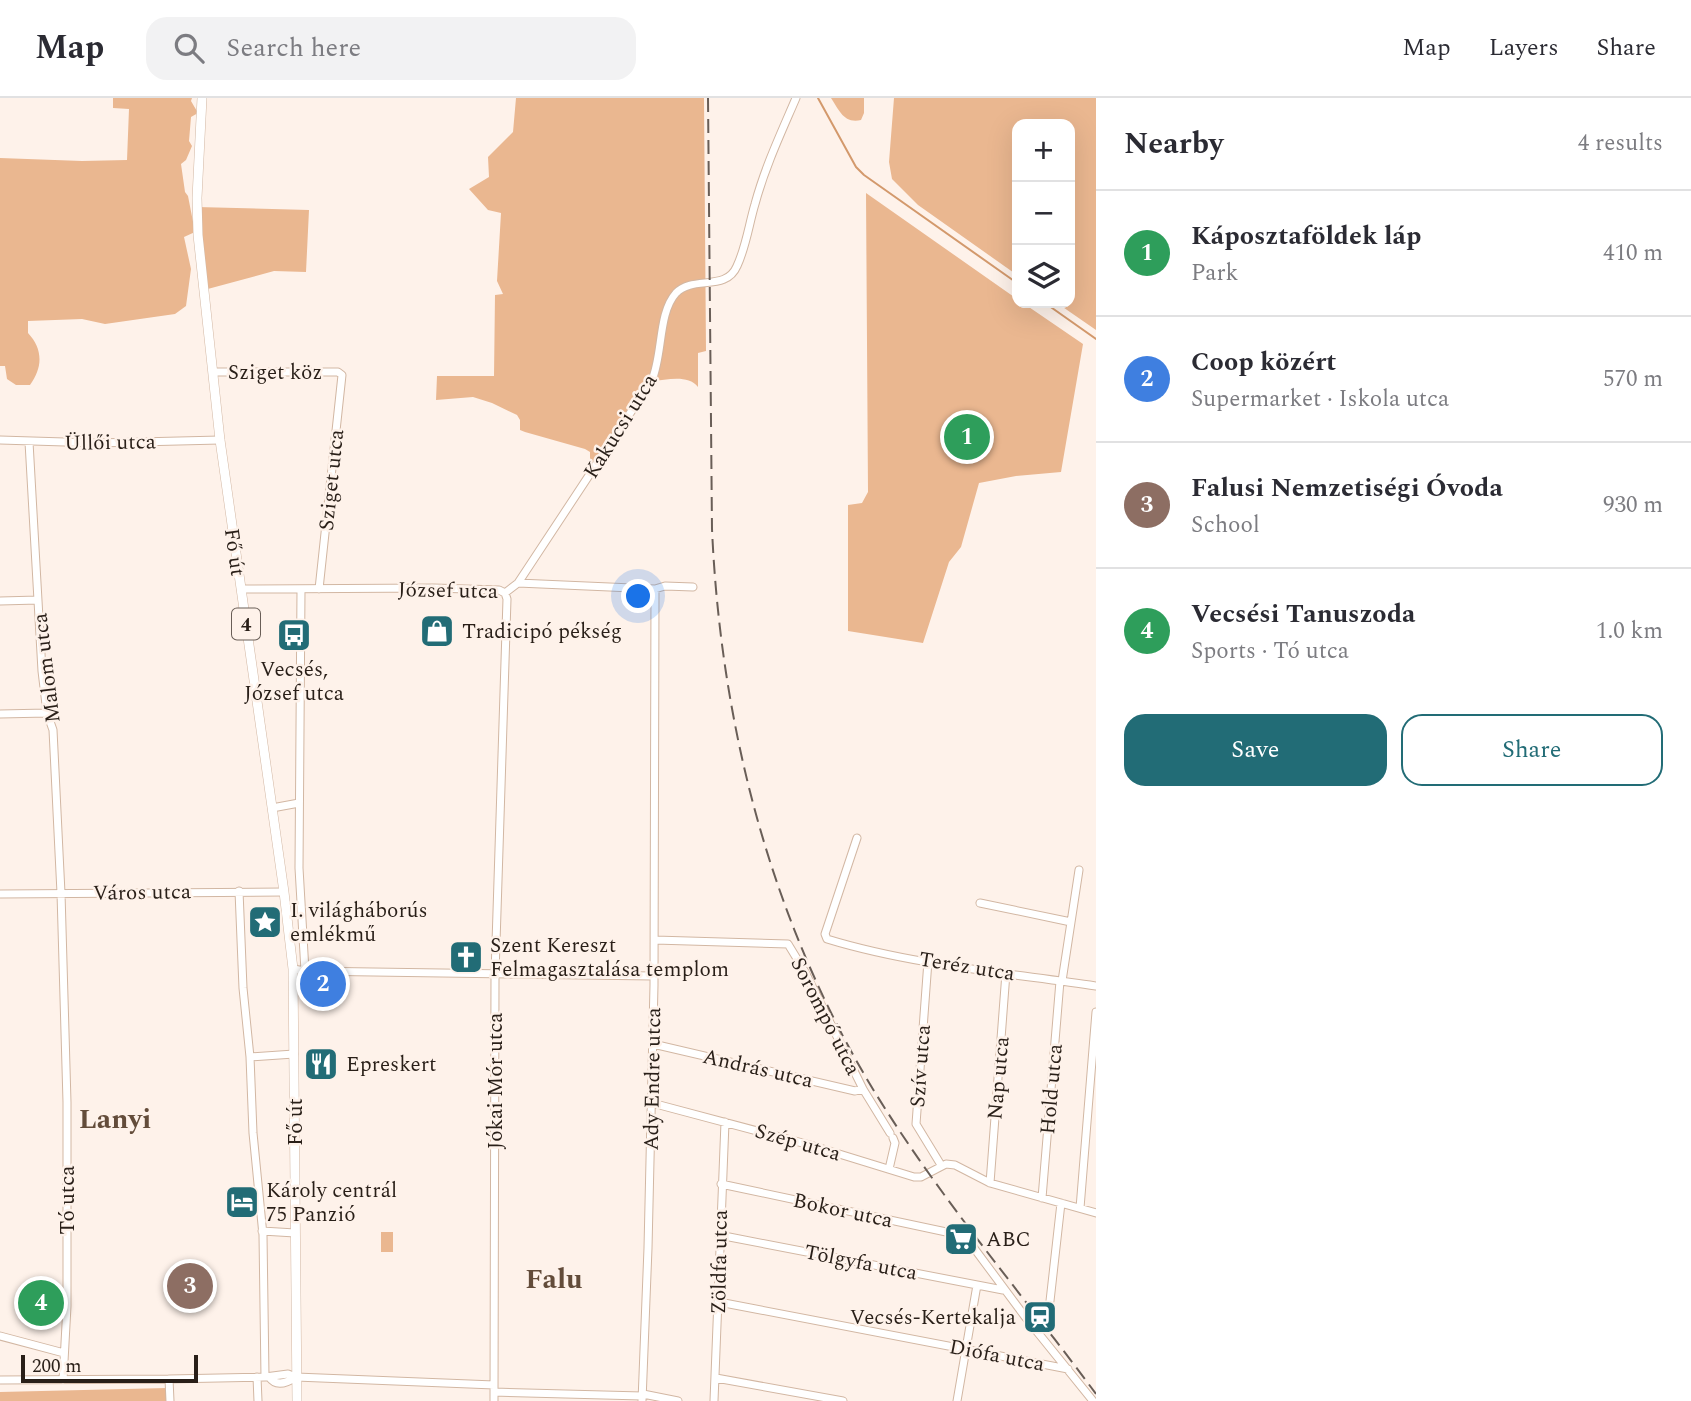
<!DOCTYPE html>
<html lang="en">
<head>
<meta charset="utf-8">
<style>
  :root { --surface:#fff; --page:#f2f2f3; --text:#2b2b33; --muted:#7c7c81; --line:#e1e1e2; --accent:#226c76 }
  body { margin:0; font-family:Spectral,serif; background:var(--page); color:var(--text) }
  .controls { position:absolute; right:21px; top:21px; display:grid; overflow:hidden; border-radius:14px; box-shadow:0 7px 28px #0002 }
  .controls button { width:63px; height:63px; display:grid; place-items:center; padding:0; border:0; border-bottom:2px solid var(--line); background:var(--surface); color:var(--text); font:35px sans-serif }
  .scale { position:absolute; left:21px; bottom:18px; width:177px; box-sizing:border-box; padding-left:7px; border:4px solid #291f18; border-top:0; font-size:19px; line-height:24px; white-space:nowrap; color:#291f18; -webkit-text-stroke:5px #fef2ea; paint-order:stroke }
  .you { position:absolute; left:639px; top:499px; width:24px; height:24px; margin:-18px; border:5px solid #fff; border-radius:50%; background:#1a73e8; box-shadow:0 0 0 10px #1a73e833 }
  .badge { display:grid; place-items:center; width:46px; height:46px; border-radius:50%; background:var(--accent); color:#fff; font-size:23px; font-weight:700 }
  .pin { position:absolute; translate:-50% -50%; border:4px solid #fff; box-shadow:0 2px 7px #0006 }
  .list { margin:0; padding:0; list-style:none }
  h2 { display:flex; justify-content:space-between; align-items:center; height:91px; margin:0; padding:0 28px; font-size:30px }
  h2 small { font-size:23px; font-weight:400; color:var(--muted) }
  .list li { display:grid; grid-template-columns:46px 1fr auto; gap:21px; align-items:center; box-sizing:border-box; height:126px; padding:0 28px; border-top:2px solid var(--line) }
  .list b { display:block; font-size:26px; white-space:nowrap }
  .list p { margin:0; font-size:23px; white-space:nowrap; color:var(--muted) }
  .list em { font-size:23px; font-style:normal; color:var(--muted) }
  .actions { display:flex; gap:14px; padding:21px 28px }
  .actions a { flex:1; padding:16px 0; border:2px solid var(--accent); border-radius:21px; text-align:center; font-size:24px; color:var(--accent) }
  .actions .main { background:var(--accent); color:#fff }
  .icon { flex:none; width:38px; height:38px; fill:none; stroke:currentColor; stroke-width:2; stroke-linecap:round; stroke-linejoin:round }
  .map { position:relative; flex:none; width:1096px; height:1303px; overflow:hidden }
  header { display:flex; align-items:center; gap:42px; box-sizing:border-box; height:98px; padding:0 35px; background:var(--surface); border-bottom:2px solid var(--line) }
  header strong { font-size:33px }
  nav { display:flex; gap:38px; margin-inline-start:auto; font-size:24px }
  .search { width:490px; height:63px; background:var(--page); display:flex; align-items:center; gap:18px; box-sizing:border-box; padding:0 24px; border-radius:21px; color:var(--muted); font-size:26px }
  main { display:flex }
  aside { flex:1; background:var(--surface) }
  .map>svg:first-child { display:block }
</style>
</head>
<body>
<header>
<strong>Map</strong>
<div class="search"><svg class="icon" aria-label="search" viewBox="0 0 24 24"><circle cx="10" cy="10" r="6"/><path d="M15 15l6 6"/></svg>Search here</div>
<nav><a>Map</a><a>Layers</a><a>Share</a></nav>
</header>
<main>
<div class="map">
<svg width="1096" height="1303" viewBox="0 0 1096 1303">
  <rect width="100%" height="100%" fill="#fef2ea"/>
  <!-- green -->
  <path fill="#eab790" d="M113 0H192L191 3 198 15 191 19 189 43 192 48 186 62 181 66 185 94 188 98 195 134 184 139 191 171 186 208 175 216 105 226 82 221 28 223V235C43 251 43 269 30 287H16L7 281 5 268H0V60L82 63 127 62 129 11 113 10Z
    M516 0H704L706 253 698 255V289C688 276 667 282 652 283L595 367 590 364V354L585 351 525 334 520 332V322L517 317 492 305 473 299 436 302 437 278H494L495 197 503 196 497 183 501 115 488 112 469 91 489 79 488 59 513 34Z
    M831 0H864V15L861 22C844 26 839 12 831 0Z
    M894 0H1096V232L1057 205H1070V26H1017V177L918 107 892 81 889 64Z
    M866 95 1017 201V205H1023L1083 246 1061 374 1016 378 979 385 961 449 949 464 923 545 848 533V407L862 405 868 394Z
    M197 109 309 112 306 174 274 173 204 192Z
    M381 1134H393V1154H381Z
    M167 1290V1303H0V1294Z"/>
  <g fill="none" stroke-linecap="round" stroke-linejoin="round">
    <!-- stream -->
    <path stroke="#d3996c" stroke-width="2" d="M818 0 856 69 864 77 1017 185
      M1045 205 1096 241"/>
    <!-- minor casing -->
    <g stroke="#d2b7a3" stroke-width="9">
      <path id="minor" d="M213 274H338L342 277 319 491
        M0 342 97 345 220 342
        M29 344 42 573 47 615 53 632 61 795 67 1004V1208L63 1282
        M518 485 652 282C663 256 658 215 676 195 693 177 726 194 737 168 746 149 749 126 755 106 765 69 781 35 796 0
        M241 491 434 490 499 492 505 495 518 485 655 491 665 488 693 489
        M301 492 299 770 305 873
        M0 503 38 502
        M0 616 47 615
        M272 710 299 705
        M857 740 825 836 827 841C912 867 1008 875 1096 888
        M239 793 243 890 250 959 253 1035 263 1137 265 1279
        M0 796 284 794
        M980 805 1071 824
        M655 842 788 846 805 874 863 991 890 1035
        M928 863 916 1026 941 1067
        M293 871 305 873 653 878
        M1062 883 1079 772
        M653 946 855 993 863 991
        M250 959 294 956
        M652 1005 810 1047 914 1079H921L946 1066 955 1067 990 1085 1096 1115
        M889 1071 895 1045 893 1040
        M990 1085 1006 875
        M721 1086 965 1138 1026 1220 1093 1303
        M1042 1100 1060 883
        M1080 1110 1096 914
        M262 1133 295 1135
        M719 1137 1003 1192
        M1050 1203 1061 1105
        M719 1204 1068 1271
        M0 1238 64 1255
        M257 1279 258 1303
        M269 1279C276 1289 287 1285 296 1279
        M716 1280 843 1303
        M169 1281 170 1303
        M0 1282 169 1281 265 1279 288 1276 296 1279 494 1287
        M494 1294 642 1298
        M643 1296 678 1303
        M494 1303 495 876 507 501 505 495
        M642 1303 648 1150 654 887 655 491
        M714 1303 725 1024
        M957 1303 977 1187"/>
    </g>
    <!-- major casing -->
    <g stroke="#d2b7a3" stroke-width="10">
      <path id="major" d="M202 0 197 100 198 137 220 342 284 794 293 871 297 1303"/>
    </g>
    <!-- minor -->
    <use href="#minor" stroke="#fff" stroke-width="7"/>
    <!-- major -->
    <use href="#major" stroke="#fff" stroke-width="9"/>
    <!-- rail -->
    <path stroke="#695e57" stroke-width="2" stroke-dasharray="14 7" stroke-linecap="butt" d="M708 0 712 431C721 635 775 839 886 1012 949 1111 1026 1201 1096 1296"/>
  </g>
  <!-- icons -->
  <defs>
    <g id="shop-square" transform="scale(1.75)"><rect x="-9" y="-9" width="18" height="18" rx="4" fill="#226c76" stroke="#fef2ea"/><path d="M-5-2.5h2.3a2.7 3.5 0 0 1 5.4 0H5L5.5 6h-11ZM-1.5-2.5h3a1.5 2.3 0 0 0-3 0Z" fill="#fff"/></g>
    <g id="bus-square" transform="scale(1.75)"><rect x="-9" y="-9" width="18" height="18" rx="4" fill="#226c76" stroke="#fef2ea"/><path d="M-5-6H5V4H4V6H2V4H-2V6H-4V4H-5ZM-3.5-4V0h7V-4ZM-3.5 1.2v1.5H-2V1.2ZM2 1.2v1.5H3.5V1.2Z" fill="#fff"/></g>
    <g id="sight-square" transform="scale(1.75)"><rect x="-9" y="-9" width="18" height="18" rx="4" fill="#226c76" stroke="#fef2ea"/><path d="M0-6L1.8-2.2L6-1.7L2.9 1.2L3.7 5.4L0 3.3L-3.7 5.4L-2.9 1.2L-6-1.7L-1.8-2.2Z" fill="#fff"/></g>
    <g id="church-square" transform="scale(1.75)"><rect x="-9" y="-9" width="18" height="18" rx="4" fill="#226c76" stroke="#fef2ea"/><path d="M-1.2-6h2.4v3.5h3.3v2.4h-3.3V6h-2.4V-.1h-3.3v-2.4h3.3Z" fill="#fff"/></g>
    <g id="restaurant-square" transform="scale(1.75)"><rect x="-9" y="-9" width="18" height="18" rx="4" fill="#226c76" stroke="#fef2ea"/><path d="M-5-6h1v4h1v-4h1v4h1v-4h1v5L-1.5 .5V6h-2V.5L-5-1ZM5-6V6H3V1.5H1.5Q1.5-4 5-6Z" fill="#fff"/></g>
    <g id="hotel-square" transform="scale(1.75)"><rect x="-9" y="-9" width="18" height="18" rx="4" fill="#226c76" stroke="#fef2ea"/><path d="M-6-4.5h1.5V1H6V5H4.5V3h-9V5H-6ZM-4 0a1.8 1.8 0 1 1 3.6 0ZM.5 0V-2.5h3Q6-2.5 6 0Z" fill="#fff"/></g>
    <g id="supermarket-square" transform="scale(1.75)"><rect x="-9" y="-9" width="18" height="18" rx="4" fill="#226c76" stroke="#fef2ea"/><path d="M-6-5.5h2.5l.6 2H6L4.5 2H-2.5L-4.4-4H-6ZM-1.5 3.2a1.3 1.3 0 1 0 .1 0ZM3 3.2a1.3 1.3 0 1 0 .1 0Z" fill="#fff"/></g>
    <g id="station-square" transform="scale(1.75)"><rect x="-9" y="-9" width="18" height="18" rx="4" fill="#226c76" stroke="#fef2ea"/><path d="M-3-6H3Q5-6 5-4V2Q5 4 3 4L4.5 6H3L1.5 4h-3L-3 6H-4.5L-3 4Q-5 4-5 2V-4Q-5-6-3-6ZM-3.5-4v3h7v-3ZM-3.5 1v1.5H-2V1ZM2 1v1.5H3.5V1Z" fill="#fff"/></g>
  </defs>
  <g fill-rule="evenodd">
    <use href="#shop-square" x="437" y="533"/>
    <use href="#bus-square" x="294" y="537"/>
    <use href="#sight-square" x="265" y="824"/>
    <use href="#church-square" x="466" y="859"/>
    <use href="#restaurant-square" x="321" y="966"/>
    <use href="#hotel-square" x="242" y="1104"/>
    <use href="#supermarket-square" x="961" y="1141"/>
    <use href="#station-square" x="1040" y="1219"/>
  </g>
  <g text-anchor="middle" stroke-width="5" stroke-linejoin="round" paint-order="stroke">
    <!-- shield labels -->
    <rect fill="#fef2ea" stroke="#695e57" stroke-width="2" x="232" y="510.5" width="28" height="31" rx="5"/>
    <g font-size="19" font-weight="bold" fill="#291f18">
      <text x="246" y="533">4</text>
    </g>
    <!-- street labels -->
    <g font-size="21" fill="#291f18" stroke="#fef2ea">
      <text x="275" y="281">Sziget köz</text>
      <text transform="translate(620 328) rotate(-58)" y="7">Kakucsi utca</text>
      <text transform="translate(110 344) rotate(-1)" y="7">Üllői utca</text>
      <text transform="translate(331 382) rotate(-84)" y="7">Sziget utca</text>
      <text transform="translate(235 454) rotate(82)" y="7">Fő út</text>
      <text transform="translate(448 492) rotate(1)" y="7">József utca</text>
      <text transform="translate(46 570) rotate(-97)" y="7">Malom utca</text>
      <text transform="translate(142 794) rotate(-1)" y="7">Város utca</text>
      <text transform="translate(967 868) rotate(9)" y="7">Teréz utca</text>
      <text transform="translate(826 918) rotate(63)" y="7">Sorompó utca</text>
      <text transform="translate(920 968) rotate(-86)" y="7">Szív utca</text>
      <text transform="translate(758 970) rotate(13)" y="7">András utca</text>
      <text transform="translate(998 980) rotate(-85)" y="7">Nap utca</text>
      <text transform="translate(652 981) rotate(-89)" y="7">Ady Endre utca</text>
      <text transform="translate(495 983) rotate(-90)" y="7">Jókai Mór utca</text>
      <text transform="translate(1051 991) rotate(-85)" y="7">Hold utca</text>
      <text transform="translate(295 1024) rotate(-90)" y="7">Fő út</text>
      <text transform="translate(798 1044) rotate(16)" y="7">Szép utca</text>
      <text transform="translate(67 1102) rotate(-90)" y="7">Tó utca</text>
      <text transform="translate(843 1112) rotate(12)" y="7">Bokor utca</text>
      <text transform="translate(719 1164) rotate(-89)" y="7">Zöldfa utca</text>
      <text transform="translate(861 1164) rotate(11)" y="7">Tölgyfa utca</text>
      <text transform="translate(997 1257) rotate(11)" y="7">Diófa utca</text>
    </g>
    <!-- poi labels -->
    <g font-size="21" fill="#291f18" stroke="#fef2ea" text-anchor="start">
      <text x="462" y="540">Tradicipó pékség</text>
      <text x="294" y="578" text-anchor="middle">Vecsés,<tspan x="294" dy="24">József utca</tspan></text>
      <text x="290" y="819">I. világháborús<tspan x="290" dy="24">emlékmű</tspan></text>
      <text x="490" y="854">Szent Kereszt<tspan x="490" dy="24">Felmagasztalása templom</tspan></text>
      <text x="346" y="973">Epreskert</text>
      <text x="266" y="1099">Károly centrál<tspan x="266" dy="24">75 Panzió</tspan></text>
      <text x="986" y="1148">ABC</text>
      <text x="1016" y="1226" text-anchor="end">Vecsés-Kertekalja</text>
    </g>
    <!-- district labels -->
    <g font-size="28" font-weight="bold" fill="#634c3a" stroke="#fef2ea">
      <text x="115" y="1030">Lanyi</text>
      <text x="554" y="1190">Falu</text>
    </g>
  </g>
</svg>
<div class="controls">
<button>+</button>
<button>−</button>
<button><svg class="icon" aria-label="layers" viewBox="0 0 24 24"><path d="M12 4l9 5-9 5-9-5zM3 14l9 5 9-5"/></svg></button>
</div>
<div class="scale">200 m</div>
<div class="you"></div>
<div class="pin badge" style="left:967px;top:339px;background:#2e9e5b">1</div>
<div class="pin badge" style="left:323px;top:886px;background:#3f7fe0">2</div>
<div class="pin badge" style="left:190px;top:1188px;background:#8d6e63">3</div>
<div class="pin badge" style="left:41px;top:1205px;background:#2e9e5b">4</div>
</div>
<aside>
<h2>Nearby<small>4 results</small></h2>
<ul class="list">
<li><span class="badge" style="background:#2e9e5b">1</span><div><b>Káposztaföldek láp</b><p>Park</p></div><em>410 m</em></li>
<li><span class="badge" style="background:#3f7fe0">2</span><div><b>Coop közért</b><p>Supermarket · Iskola utca</p></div><em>570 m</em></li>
<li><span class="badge" style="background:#8d6e63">3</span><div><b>Falusi Nemzetiségi Óvoda</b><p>School</p></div><em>930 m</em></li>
<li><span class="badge" style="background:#2e9e5b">4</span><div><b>Vecsési Tanuszoda</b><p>Sports · Tó utca</p></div><em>1.0 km</em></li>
</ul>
<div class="actions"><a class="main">Save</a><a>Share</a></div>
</aside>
</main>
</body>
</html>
